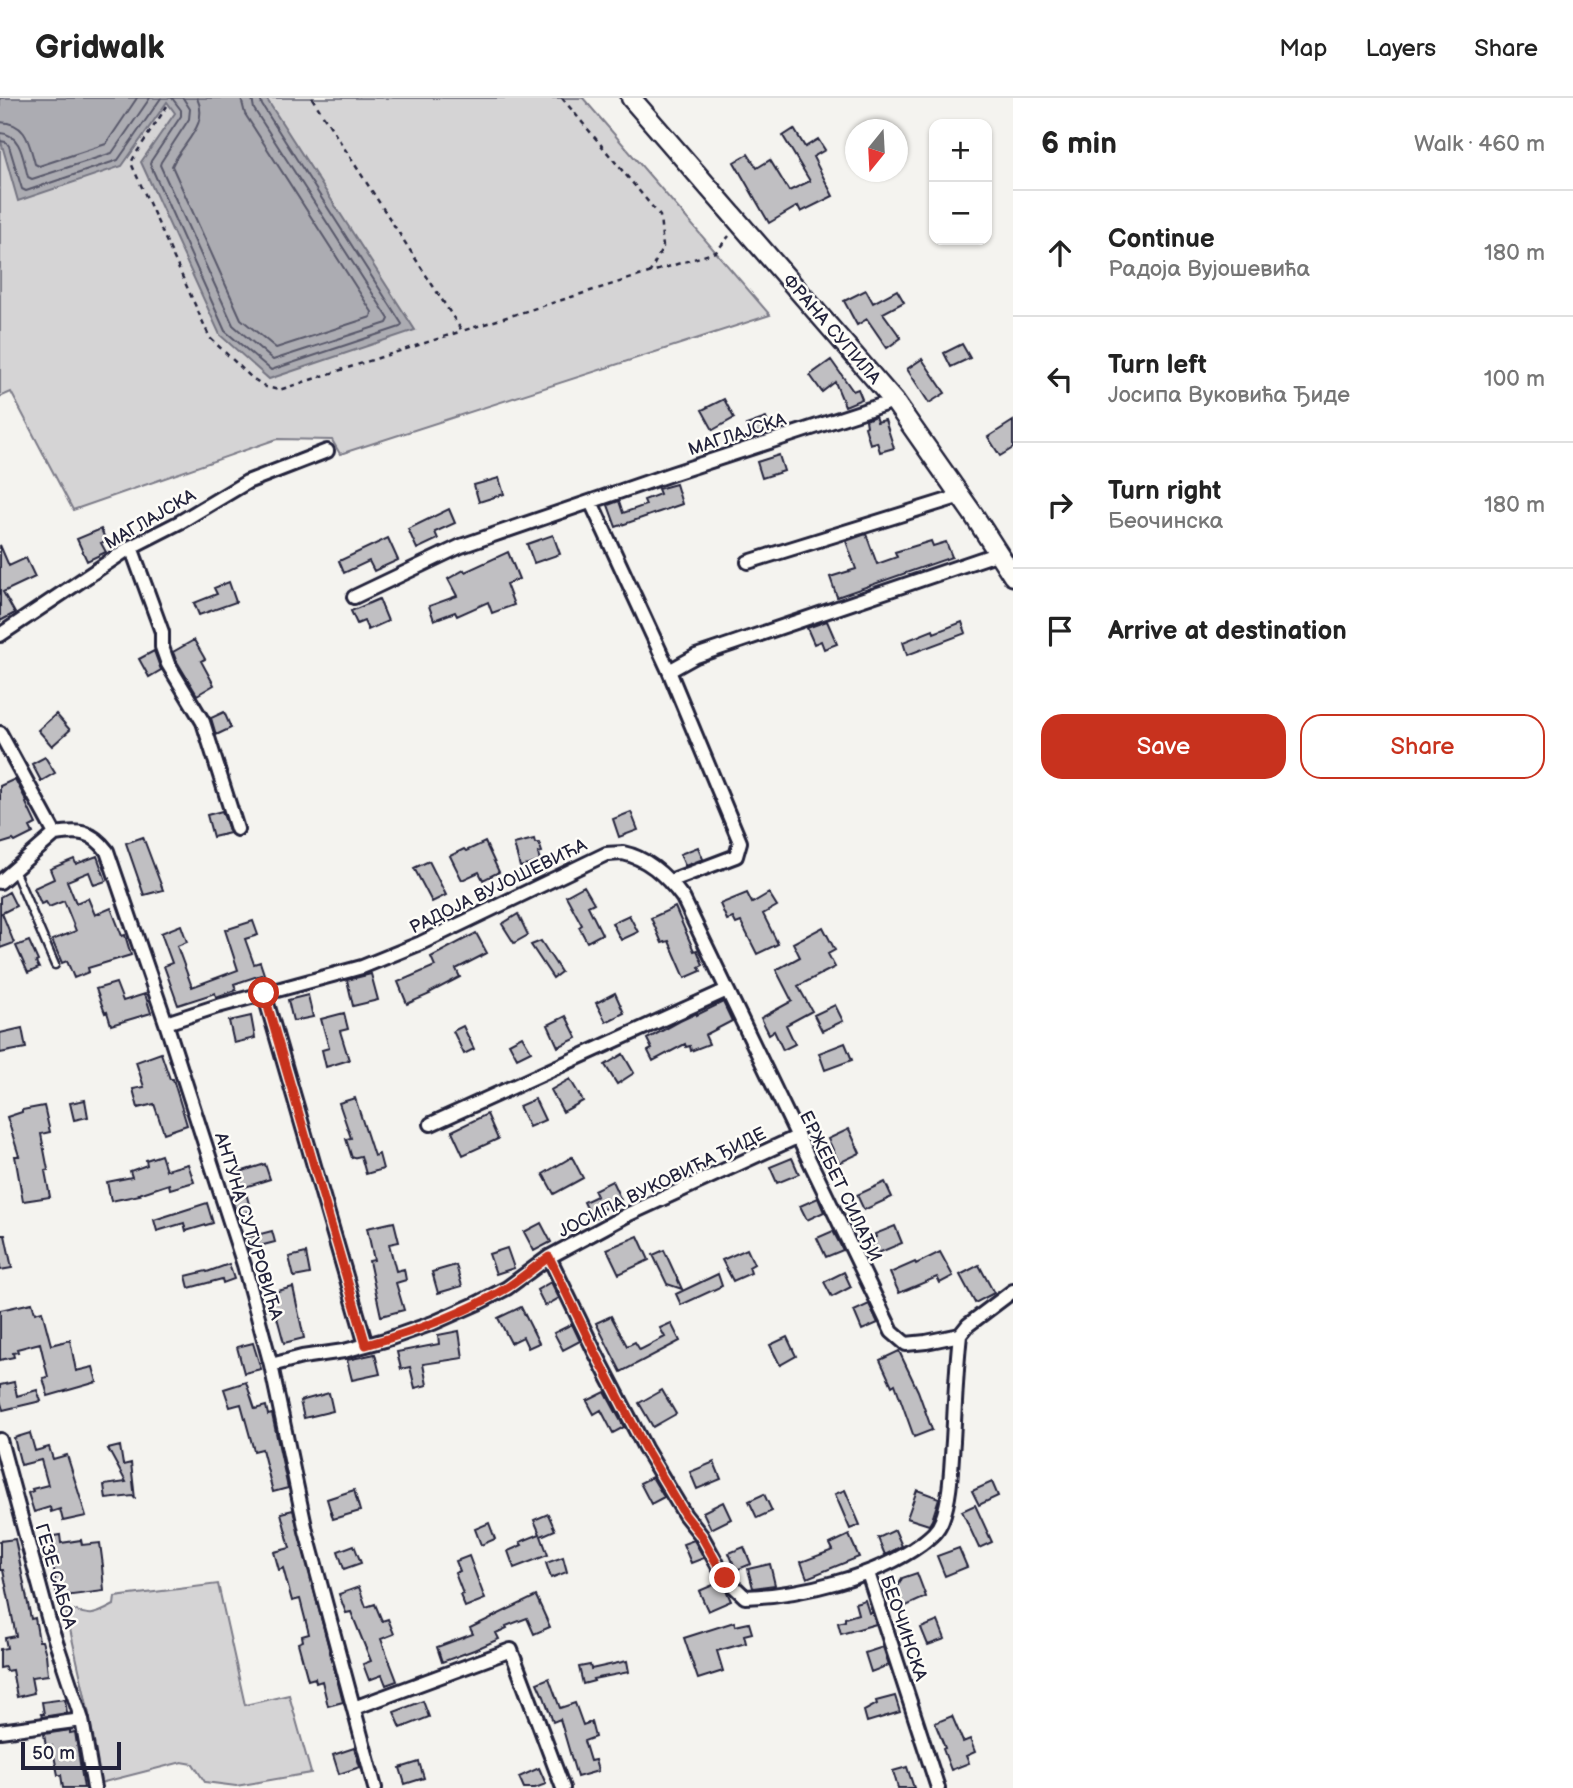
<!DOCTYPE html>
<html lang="en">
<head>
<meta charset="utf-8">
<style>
  :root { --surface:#fff; --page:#f6f6f6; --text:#222; --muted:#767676; --line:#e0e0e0; --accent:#c8321e }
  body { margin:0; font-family:"Balsamiq Sans",sans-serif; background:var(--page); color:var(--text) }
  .controls { position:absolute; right:21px; top:21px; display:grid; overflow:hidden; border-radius:14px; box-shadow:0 2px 5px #0004 }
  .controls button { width:63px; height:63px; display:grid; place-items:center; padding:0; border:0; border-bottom:2px solid var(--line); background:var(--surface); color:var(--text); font:35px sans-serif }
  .compass { position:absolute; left:845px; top:21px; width:63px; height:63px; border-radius:50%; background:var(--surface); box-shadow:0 2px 5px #0004; rotate:198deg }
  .scale { position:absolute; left:21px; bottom:18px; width:100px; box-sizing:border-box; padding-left:7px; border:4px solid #22223b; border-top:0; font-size:19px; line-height:24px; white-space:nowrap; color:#22223b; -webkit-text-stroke:5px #fdfcf7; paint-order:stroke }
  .stop { position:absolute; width:21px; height:21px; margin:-16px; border:5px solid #c8321e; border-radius:50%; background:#fff }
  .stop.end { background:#c8321e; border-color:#fff; box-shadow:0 2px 7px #0008 }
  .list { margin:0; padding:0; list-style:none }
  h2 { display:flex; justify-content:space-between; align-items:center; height:91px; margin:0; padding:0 28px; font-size:30px }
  h2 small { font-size:23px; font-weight:400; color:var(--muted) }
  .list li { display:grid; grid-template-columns:46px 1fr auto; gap:21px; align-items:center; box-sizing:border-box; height:126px; padding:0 28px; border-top:2px solid var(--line) }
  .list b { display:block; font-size:26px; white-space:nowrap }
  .list p { margin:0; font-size:23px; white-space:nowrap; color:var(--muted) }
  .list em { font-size:23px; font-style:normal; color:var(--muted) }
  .actions { display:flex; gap:14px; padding:21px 28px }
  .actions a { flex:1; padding:16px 0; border:2px solid var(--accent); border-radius:21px; text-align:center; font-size:24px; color:var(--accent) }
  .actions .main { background:var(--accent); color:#fff }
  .icon { flex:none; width:38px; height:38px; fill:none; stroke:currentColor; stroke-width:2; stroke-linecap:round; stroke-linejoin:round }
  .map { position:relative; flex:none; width:1013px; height:1690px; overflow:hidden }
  header { display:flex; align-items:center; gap:42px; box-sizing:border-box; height:98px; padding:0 35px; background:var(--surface); border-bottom:2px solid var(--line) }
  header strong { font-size:33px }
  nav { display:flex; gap:38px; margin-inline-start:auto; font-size:24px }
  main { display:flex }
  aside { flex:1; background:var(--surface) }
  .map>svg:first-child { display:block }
</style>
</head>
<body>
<header>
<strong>Gridwalk</strong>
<nav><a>Map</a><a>Layers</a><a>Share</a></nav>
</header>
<main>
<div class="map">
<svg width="1013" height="1690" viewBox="0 0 1013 1690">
  <rect width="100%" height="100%" fill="#f4f3ef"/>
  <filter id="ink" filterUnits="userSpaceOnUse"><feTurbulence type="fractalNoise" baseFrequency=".0143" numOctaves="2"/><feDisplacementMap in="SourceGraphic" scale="14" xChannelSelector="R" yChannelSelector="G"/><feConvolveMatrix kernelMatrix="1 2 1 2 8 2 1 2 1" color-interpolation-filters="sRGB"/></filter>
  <g filter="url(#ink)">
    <!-- green -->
    <path fill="#d5d4d5" stroke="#7c7b88" stroke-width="2" d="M0 0H583L770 217 340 356 332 342 277 341 73 412 11 294 0 299Z
      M218 1486 245 1607 289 1597 311 1675 236 1688 205 1684 193 1666 182 1664 100 1685 89 1616 65 1509C90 1518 90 1520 114 1507L115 1499Z"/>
    <!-- water -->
    <path fill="#acacb2" stroke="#757582" stroke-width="2" d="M0 0H266L415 232 269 281 220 237 141 64 175 15 167 4 122 68 18 103 0 40Z"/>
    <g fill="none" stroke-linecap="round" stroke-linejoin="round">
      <!-- shore -->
      <path stroke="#59596b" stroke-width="2" d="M172 0 181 12V18L151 63 150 66 225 233 271 272 400 229 402 226 262 7 260 0
        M183 0 190 11 189 21 161 64 160 67 233 227 273 262 387 225 389 221 254 11 252 0
        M197 0C210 27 182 45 172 68L241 221 276 250 371 219 372 214 245 16 241 0
        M0 24C27 25 29 45 35 66L39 68 106 46 137 0
        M0 35C22 36 23 62 28 79L32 81 112 55 150 0
        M0 43 6 44 9 48 22 91 26 93 118 62 161 0"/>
    </g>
    <!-- building -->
    <path fill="#c0bfc2" stroke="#22223b" stroke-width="2" d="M794 31 805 49 818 41 825 52 813 59 833 98 801 114 798 108 769 125 734 64 748 56 757 70 770 62 789 93 810 83 783 38Z
      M866 192 873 205 897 192 904 204 883 215 901 240 887 250 867 221 857 227 844 203Z
      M962 246 970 260 951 269 944 255Z
      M922 261 945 295 929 305 907 271Z
      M831 262 853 293 858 291 862 301 845 308 835 284 822 294 810 277Z
      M724 301 734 320 713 332 702 312Z
      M875 318 877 324 885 322 894 350 880 354 877 344 870 346 865 329 867 328 866 322Z
      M766 320 771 334 751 341 746 327Z
      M1013 323V350L1000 358 988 339Z
      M779 357 784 373 762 380 757 364Z
      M499 380 504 396 479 404 474 387Z
      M676 386 682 406 616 429 608 407 619 403 623 415 646 407 644 402 660 396 658 391Z
      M449 411 455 425 435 434 438 441 417 451 408 431Z
      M101 431 106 443 101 445 106 454 87 463 77 441Z
      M866 436 877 466 897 459 895 454 931 443 933 448 946 444 952 459 837 499 830 479 856 471 846 443Z
      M553 437 560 456 534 465 527 446Z
      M388 440 398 462 374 473 369 463 344 475 339 463Z
      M0 447 9 468 26 460 35 479 3 494 15 515 0 523Z
      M508 454 519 481 506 486 514 507 492 515 488 504 457 518 455 514 434 522 429 508 457 498 448 481 464 472 465 474Z
      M229 484 236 504 199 517 194 505 217 496 214 490Z
      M379 501 388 523 368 532 364 523 357 526 351 513Z
      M827 523 837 546 824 551 821 543 814 546 807 530Z
      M962 524 966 535 907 557 903 544 933 532 934 535Z
      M194 542 205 561 201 563 214 587 197 597 176 562 173 554Z
      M154 553 161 572 149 579 139 561Z
      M224 614 231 630 216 637 211 620Z
      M56 616 70 632 52 648 38 632Z
      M45 659 55 675 41 683 32 666Z
      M15 681 27 704 26 705 36 726 30 729 33 735 15 744 13 742 0 746V688Z
      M222 713 230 735 213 739 207 717Z
      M631 714 638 732 619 739 613 721Z
      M143 739 163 792 144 797 126 745Z
      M534 741 535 745H539L542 754 538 755 540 764 520 769 514 746Z
      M485 744 499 774 483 782 479 774 462 782 450 758 464 751 466 753Z
      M698 749 703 761 685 768 680 756Z
      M97 758 106 783 94 787 89 774 67 783 76 805 88 800 95 817 111 810 122 838 125 837 131 857 88 870 89 874 74 880 67 863 62 865 52 842 76 833 64 803 49 809 46 804 41 806 34 790 54 781 50 771 74 761 76 766Z
      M429 763 446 797 432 804 414 770Z
      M584 788 594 805 588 808 602 836 587 844 579 829 582 827 566 798Z
      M9 794 16 808 2 815 14 845 0 850V799Z
      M747 795 752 805 769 795 777 808 763 816 778 846 757 856 741 824 736 826 733 820 727 822 720 806Z
      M675 809 694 853 697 852 703 867 699 869 701 873 685 880 669 843 662 845 651 820Z
      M518 816 528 837 514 845 502 826Z
      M629 817 638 834 621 842 612 825Z
      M253 823 258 837 245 841 254 866 260 864 264 876 234 886 236 892 216 899 215 895 178 907 164 868 172 865 161 835 181 827 187 844 177 848 192 889 238 872 225 832Z
      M823 829 835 852 828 856 835 869 798 888 812 913 786 927 795 946 783 952 774 933 769 936 761 920 792 903 776 872 800 859 793 845Z
      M476 835 487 855 456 871 460 879 429 895 430 896 407 906 398 884 435 868 431 859Z
      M29 843 38 863 36 864 39 870 28 875 16 848Z
      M541 843 561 874 553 880 531 847Z
      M371 876 378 902 353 908 347 882Z
      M116 885 123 903 145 896 151 915 111 927 107 914 105 915 96 891Z
      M615 895 624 915 606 924 596 905Z
      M308 897 313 919 293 923 288 902Z
      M723 904 732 923 705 937 709 946 691 953 690 948 686 949 685 946 653 963 648 953 652 951 647 941 680 923 697 915V917Z
      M835 907 843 923 822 933 814 917Z
      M344 915 348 931 340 933 349 962 326 969 322 952 329 950 321 921Z
      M251 918 255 940 234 945 229 923Z
      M566 918 577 940 558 949 548 927Z
      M463 928 474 951 464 956 453 933Z
      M22 930 26 950 0 955V935Z
      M522 938 531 953 517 960 509 945Z
      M845 945 852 962 825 972 819 955Z
      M161 955 170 981H173L187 1027 164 1035 154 1006 138 1010 133 991 144 989 136 964Z
      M623 956 634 975 617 986 605 967Z
      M570 981 583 1003 563 1014 551 992Z
      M355 1000 374 1058 379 1056 383 1071 366 1076 361 1058 352 1060 346 1041 351 1040 339 1005Z
      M535 1001 545 1022 529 1029 519 1008Z
      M85 1002 88 1019 74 1022 70 1005Z
      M44 1008 50 1034 41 1036 48 1072 45 1073 50 1099 23 1103 15 1058H19L7 1019 22 1014V1012Z
      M487 1016 498 1041 463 1057 452 1033Z
      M849 1031 860 1055 839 1065 828 1041Z
      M161 1057 166 1072 188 1066 194 1084 170 1091 169 1086 139 1096 140 1097 111 1103 107 1084 132 1079 130 1073 147 1067 146 1062Z
      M572 1059 583 1080 554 1096 543 1076Z
      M792 1060 799 1076 777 1085 770 1069Z
      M265 1066 270 1081 242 1090 237 1075Z
      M612 1083 621 1102 601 1112 603 1116 592 1121 584 1104 597 1098 594 1092Z
      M885 1084 892 1099 864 1112 857 1097Z
      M246 1095 251 1113 237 1117 231 1099Z
      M818 1100 824 1114 807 1122 800 1108Z
      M207 1105 213 1125 186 1133 184 1125 157 1133 154 1122Z
      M394 1124 399 1144 389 1146 396 1173 404 1171 406 1182 396 1185 404 1212 381 1218 369 1163 374 1162 367 1130Z
      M541 1125 551 1144 534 1153 524 1134Z
      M895 1128 902 1145 876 1156 870 1142 876 1139 875 1136Z
      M272 1133 275 1144 248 1151 245 1140Z
      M833 1133 843 1152 826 1159 817 1140Z
      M0 1137H5L12 1170 0 1172Z
      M638 1138 649 1162 619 1176 607 1151Z
      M507 1150 514 1170 496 1176 489 1156Z
      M747 1151 754 1166 749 1169 751 1175 733 1183 722 1162Z
      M664 1152 682 1191 667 1186 653 1157Z
      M940 1154 953 1178 940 1185 937 1179 899 1195 890 1175 915 1164 916 1166Z
      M306 1155 310 1176 294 1179 289 1159Z
      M229 1166 234 1181 223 1185 222 1181 189 1190 186 1178 206 1173 207 1174Z
      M456 1167 462 1188 438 1195 432 1174Z
      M979 1167 994 1195 975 1205 960 1177Z
      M844 1174 851 1189 832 1199 824 1184Z
      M718 1176 722 1188 681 1207 676 1196Z
      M551 1184 559 1200 545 1208 537 1192Z
      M293 1189 304 1240 284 1245 275 1212 271 1213 268 1201 271 1200 270 1195Z
      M32 1205 35 1215 42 1213 51 1247 70 1242 76 1273 93 1269 97 1284 48 1298 43 1280 48 1279 40 1245 17 1251 18 1254 13 1255 14 1259 0 1262V1212Z
      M869 1206 878 1225 862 1232 854 1213Z
      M521 1209 539 1245 528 1250 523 1239 511 1245 498 1220Z
      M611 1218 627 1248 635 1244 640 1252 665 1239 660 1230 671 1225 680 1243 621 1274 596 1225Z
      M572 1226 580 1243 563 1252 554 1235Z
      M459 1233 463 1260 423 1266 427 1287 415 1290 410 1269 401 1271 397 1254 439 1246 438 1237Z
      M787 1239 796 1258 780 1267 770 1247Z
      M253 1245 261 1271 244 1275 237 1249Z
      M899 1253 918 1293 932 1332 914 1339 895 1286 892 1288 880 1262Z
      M375 1256 380 1276 352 1282 347 1262Z
      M14 1284 17 1298 37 1292 41 1303 3 1312 0 1302V1287Z
      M246 1284 255 1311 266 1308 268 1317 272 1316 288 1390 273 1394 262 1351 254 1353 241 1306 230 1309 224 1291Z
      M662 1292 676 1316 653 1329 639 1305Z
      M605 1294 624 1329 613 1335 601 1312 594 1316 587 1303Z
      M329 1295 333 1313 304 1320 300 1303Z
      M30 1335 35 1353 49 1349 53 1361 67 1357 86 1418 63 1423 60 1411 51 1414 50 1409 34 1414 28 1395 33 1393 32 1391 48 1387 41 1362 21 1367 14 1340Z
      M120 1348 123 1367 131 1365 135 1401 133 1398 106 1401 104 1387 126 1384 108 1351Z
      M714 1364 721 1381 697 1391 690 1374Z
      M652 1379 664 1399 651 1406 640 1385Z
      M992 1384 998 1398 979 1407 972 1393Z
      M354 1392 360 1413 333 1421 327 1401Z
      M845 1392 860 1427 850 1431 835 1396Z
      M917 1392 939 1400 932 1422 929 1427 907 1420Z
      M764 1396 772 1413 757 1420 749 1403Z
      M723 1404 731 1421 711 1431 703 1414Z
      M975 1407 992 1444 979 1450 962 1413Z
      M293 1412 343 1604 328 1608 322 1583 316 1585 315 1580 308 1582 298 1545 303 1543 302 1538 309 1536 300 1501 292 1503 283 1470 279 1472 274 1454 290 1450 281 1415Z
      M548 1416 555 1432 541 1438 548 1457 514 1470 508 1453 522 1447 520 1444 540 1436 534 1422Z
      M489 1425 495 1441 481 1447 475 1431Z
      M895 1432 902 1448 885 1457 878 1440Z
      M60 1437 61 1445 81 1442 82 1447 100 1445 103 1468H102L104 1493 57 1499 53 1462 44 1463 41 1440Z
      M849 1437 859 1459 807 1480 801 1464 833 1452 830 1446Z
      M15 1441 31 1521 35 1520 39 1543H42L46 1556 48 1577 31 1579 34 1595 17 1599 12 1572 6 1573 5 1569 0 1570V1551L7 1550 5 1540 16 1538 3 1472H0V1443Z
      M694 1442 704 1460 691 1465 683 1446Z
      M354 1447 361 1465 344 1471 338 1453Z
      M744 1449 751 1466 736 1472 729 1455Z
      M959 1450 967 1469 945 1478 937 1458Z
      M469 1458 485 1501 465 1509 460 1497 463 1496 455 1475 460 1473 456 1463Z
      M563 1459 567 1474 551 1480 546 1465Z
      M770 1466 775 1487 753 1490 748 1471Z
      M917 1475 926 1499 904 1509 897 1491 902 1480Z
      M718 1485 727 1494 731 1503 708 1513 699 1493Z
      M359 1489 366 1509 375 1506 382 1523 388 1521 394 1536 381 1541 397 1583 386 1587 382 1577 369 1582 363 1566 371 1563 351 1514 346 1515 339 1496Z
      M536 1498 550 1529 534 1536 527 1520 506 1528 507 1530 496 1535 499 1541 474 1552 442 1564 437 1549 473 1536 470 1530Z
      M865 1502 869 1515 872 1514 876 1526 841 1536 838 1525 845 1523V1520L858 1516 855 1505Z
      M938 1523 945 1541 928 1547 921 1530Z
      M734 1524 735 1528 749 1525 752 1535 744 1537 746 1545 717 1553 723 1573 698 1581 684 1540Z
      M883 1549 889 1567 871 1574 865 1555Z
      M627 1563 629 1574 593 1581 594 1583 583 1586 579 1569 590 1567 591 1571Z
      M549 1580 560 1610 575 1605 583 1627 591 1624 595 1639 584 1643 590 1663 595 1662 598 1673 577 1679 560 1621 553 1624 543 1596H542L537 1585Z
      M895 1598 900 1614 867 1624 864 1613 877 1606 876 1603Z
      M65 1601 67 1615 42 1619 41 1616H44L42 1604Z
      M423 1603 429 1619 401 1630 394 1614Z
      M952 1618 963 1644 970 1641 975 1654 966 1658 969 1665 951 1672 943 1651 945 1650 935 1625Z
      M70 1632V1635L75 1634 84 1690H63L61 1677H58L52 1648 46 1649 44 1636Z
      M354 1650 360 1669 339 1676 333 1657Z
      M419 1664 424 1680 405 1686 400 1670Z
      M907 1669 914 1690H898L893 1673Z
      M539 1670 546 1686 535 1690H524L519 1679Z"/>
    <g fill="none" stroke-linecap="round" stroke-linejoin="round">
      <!-- lane casing -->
      <g stroke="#22223b" stroke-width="11">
        <path id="lane" d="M14 772 55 867"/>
      </g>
      <!-- street casing -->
      <g stroke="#22223b" stroke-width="18">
        <path id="street" d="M591 404 669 573 740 744 736 758 670 783
          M131 449 162 534V549L168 566 203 624 237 731
          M748 464 961 398
          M354 499 461 448 671 376 894 303
          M0 537 131 449 180 424 247 384 327 353
          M669 573 696 558 999 455
          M0 635 55 736C79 732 92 733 107 753L166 925 244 1167 271 1267 306 1433 375 1690
          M0 784 55 736
          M264 895 366 1247
          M166 925 218 908 362 869 421 845 606 756C611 756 618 755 623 755 648 760 669 781 683 800L892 1234 906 1246 926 1244 960 1237
          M431 1026 727 892
          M549 1159 595 1254 645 1350 685 1417 701 1437 725 1480 745 1499C801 1497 876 1479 921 1446 930 1439 938 1433 942 1422 951 1398 951 1369 953 1343 955 1308 956 1272 960 1237L968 1227 1013 1193
          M271 1267 302 1259 344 1253 385 1242 433 1225 478 1205 507 1190 549 1159 629 1116 797 1039
          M0 1342 49 1523 82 1622
          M868 1475 938 1690
          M354 1610 511 1552 563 1690
          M0 1633 82 1622 94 1690"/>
      </g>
      <!-- secondary casing -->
      <g stroke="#22223b" stroke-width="23">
        <path id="secondary" d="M631 0 894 303 973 416 1013 478"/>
      </g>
      <!-- path -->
      <path stroke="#22223b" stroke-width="2.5" stroke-dasharray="5 5" stroke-linecap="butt" d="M312 0 462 233 716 154 729 138
        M562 0 660 118 663 149 650 174
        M167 8 135 57 131 65 210 240 252 280 266 289 279 292 462 233"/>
      <!-- lane -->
      <use href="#lane" stroke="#fdfcf7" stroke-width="6"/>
      <!-- street -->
      <use href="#street" stroke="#fdfcf7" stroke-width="12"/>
      <!-- secondary -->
      <use href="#secondary" stroke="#fdfcf7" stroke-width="18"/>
    </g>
  </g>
  <g fill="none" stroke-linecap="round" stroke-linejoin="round" filter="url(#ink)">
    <!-- route -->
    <path stroke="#c8321e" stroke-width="9" d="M264 895 366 1247C413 1234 463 1216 505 1191 520 1182 534 1169 549 1159L595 1254 645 1350 685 1417 701 1437 725 1480"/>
  </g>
  <g text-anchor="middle" stroke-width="5" stroke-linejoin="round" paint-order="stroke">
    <!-- street labels -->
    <g font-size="18" fill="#22223b" stroke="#fdfcf7">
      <text transform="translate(832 231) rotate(49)" y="6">ФРАНА СУПИЛА</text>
      <text transform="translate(737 336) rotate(-18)" y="6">МАГЛАЈСКА</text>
      <text transform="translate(150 421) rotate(-30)" y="6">МАГЛАЈСКА</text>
      <text transform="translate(498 788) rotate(-26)" y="6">РАДОЈА ВУЈОШЕВИЋА</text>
      <text transform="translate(662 1084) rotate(-26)" y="6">ЈОСИПА ВУКОВИЋА ЂИДЕ</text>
      <text transform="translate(841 1088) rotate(64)" y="6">ЕРЖЕБЕТ СИЛАЂИ</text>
      <text transform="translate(249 1128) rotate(73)" y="6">АНТУНА СУТУРОВИЋА</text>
      <text transform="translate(56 1478) rotate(74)" y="6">ГЕЗЕ САБОА</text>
      <text transform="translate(904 1530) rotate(71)" y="6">БЕОЧИНСКА</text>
    </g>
  </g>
</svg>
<div class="controls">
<button>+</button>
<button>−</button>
</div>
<svg class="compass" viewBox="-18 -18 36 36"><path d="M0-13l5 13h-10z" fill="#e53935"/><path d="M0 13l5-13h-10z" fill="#767676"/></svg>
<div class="scale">50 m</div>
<div class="stop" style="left:264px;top:895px"></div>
<div class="stop end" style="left:725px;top:1480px"></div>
</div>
<aside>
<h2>6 min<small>Walk · 460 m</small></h2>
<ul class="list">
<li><svg class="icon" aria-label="ahead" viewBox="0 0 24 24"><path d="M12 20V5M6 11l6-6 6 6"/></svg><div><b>Continue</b><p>Радоја Вујошевића</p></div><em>180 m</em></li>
<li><svg class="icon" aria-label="left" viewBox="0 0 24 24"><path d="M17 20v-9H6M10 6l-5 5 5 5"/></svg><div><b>Turn left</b><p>Јосипа Вуковића Ђиде</p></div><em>100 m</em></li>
<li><svg class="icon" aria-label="right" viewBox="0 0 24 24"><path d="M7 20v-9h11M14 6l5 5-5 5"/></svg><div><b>Turn right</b><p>Беочинска</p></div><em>180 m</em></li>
<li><svg class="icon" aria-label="arrive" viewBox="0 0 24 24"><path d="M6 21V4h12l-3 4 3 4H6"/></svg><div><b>Arrive at destination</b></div></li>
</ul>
<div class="actions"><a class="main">Save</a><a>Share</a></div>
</aside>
</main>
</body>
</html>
